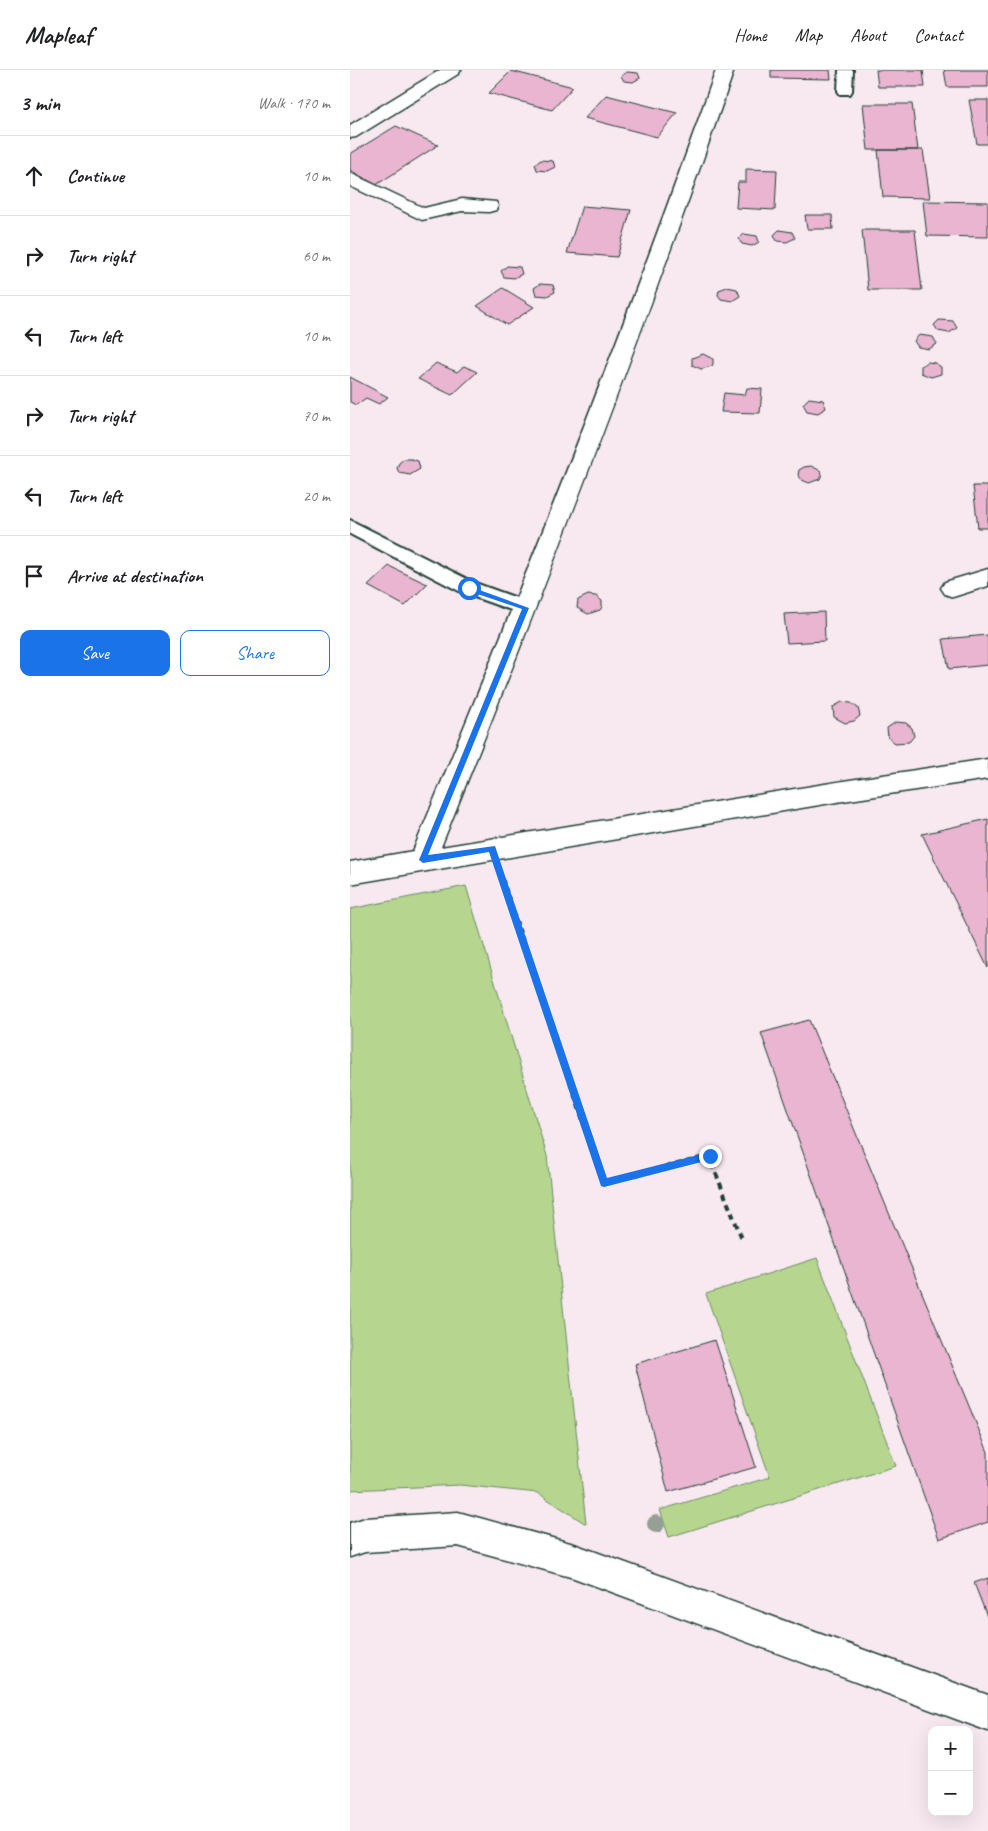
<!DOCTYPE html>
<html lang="en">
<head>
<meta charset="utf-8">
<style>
  :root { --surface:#fff; --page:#f2f2f2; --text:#202124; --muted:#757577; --line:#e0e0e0; --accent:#1a73e8 }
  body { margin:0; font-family:Caveat,sans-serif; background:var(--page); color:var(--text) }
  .controls { position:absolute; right:15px; bottom:15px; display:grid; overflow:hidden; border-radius:10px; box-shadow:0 5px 20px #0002 }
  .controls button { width:45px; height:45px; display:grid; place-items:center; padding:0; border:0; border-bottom:1px solid var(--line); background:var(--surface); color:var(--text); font:25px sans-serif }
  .stop { position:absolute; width:15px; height:15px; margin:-11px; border:4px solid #1a73e8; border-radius:50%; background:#fff }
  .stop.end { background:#1a73e8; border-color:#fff; box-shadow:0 1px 5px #0008 }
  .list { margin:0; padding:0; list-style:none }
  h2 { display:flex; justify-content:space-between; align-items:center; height:65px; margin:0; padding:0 20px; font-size:21px }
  h2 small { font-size:16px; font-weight:400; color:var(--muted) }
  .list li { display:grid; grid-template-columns:32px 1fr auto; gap:15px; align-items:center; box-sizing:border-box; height:80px; padding:0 20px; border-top:1px solid var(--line) }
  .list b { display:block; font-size:19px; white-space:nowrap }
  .list em { font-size:16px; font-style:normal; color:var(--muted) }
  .actions { display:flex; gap:10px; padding:15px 20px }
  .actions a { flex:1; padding:11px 0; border:1px solid var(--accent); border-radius:10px; text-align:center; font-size:18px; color:var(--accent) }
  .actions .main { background:var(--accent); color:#fff }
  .icon { flex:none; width:28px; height:28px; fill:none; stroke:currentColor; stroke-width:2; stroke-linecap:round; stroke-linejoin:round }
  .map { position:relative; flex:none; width:638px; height:1761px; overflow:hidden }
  header { display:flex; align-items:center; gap:30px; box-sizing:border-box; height:70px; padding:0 25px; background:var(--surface); border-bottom:1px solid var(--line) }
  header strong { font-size:24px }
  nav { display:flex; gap:28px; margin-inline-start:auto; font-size:18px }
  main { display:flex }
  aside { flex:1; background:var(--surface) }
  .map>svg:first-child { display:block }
</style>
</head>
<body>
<header>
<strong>Mapleaf</strong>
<nav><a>Home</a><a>Map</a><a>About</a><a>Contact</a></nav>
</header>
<main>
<aside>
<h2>3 min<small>Walk · 170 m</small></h2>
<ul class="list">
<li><svg class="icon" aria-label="ahead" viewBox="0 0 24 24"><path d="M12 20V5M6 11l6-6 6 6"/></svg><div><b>Continue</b></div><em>10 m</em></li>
<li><svg class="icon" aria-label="right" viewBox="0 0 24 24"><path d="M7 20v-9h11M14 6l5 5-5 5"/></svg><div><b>Turn right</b></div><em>60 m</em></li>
<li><svg class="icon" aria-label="left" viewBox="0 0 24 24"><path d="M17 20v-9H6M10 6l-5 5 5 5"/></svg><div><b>Turn left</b></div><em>10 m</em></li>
<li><svg class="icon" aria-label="right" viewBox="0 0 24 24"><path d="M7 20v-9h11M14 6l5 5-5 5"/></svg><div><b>Turn right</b></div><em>70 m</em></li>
<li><svg class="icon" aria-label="left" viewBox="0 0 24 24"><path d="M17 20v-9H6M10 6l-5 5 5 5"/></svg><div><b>Turn left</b></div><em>20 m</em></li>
<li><svg class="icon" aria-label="arrive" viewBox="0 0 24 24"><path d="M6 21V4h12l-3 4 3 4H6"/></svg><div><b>Arrive at destination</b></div></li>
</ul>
<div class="actions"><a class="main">Save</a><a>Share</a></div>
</aside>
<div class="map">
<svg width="638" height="1761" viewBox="0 0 638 1761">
  <rect width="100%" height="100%" fill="#f8e9f1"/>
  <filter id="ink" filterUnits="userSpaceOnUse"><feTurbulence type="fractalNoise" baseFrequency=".02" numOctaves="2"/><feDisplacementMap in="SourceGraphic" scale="10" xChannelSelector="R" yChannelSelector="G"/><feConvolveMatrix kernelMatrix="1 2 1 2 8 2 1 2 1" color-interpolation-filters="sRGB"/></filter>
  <g filter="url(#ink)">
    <!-- green -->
    <path fill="#b6d68f" stroke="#6a8a62" d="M116 816 197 1086 236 1454 188 1423 110 1415 0 1420V839Z
      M467 1188 546 1396 319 1467 310 1440 420 1407 356 1224Z"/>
    <!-- building -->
    <path fill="#e9b5d1" stroke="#1f3d34" d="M421 0H480L481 9 421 8Z
      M526 0H573L575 17H528Z
      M594 0H638V17H597Z
      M161 1 223 17 202 40 139 23Z
      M277 2 288 3 290 8 283 12 274 11 271 6Z
      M256 25 327 43 307 67 235 48Z
      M619 30H638V74H627Z
      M513 34H562L568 80H518Z
      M46 56 88 75 26 115 0 100V84Z
      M528 80H573L580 128 533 127Z
      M191 90 203 91 205 97 197 101 187 100 185 94Z
      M396 99 427 100 425 140 386 138 388 112H396Z
      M573 131 638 132V167L577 166Z
      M232 136 281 140 267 187 217 183Z
      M455 145H482L483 159H457Z
      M429 160 442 162 445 168 437 172 427 171 424 165Z
      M512 160H565L572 220H518Z
      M394 164 407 166 409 172 402 176 392 174 389 169Z
      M157 196 170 197 172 204 164 208 154 207 151 201Z
      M190 214 203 215 205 222 197 226 186 225 184 218Z
      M377 217 387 219 390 226 382 231 371 229 368 225 369 220Z
      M153 218 184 237 157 255 127 236Z
      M589 250 603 251 607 258 599 263 588 261 584 255Z
      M569 265 583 267 587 274 579 279 568 277 564 271Z
      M353 284 363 289V294L362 296 351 299 342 295V288Z
      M578 292 585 293 591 297V304L581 307 571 303V296Z
      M86 293 107 302 114 296 127 302 102 325 68 309Z
      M0 307 38 327 29 334 16 328 6 335 0 332Z
      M397 318 412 319 410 343 371 342 374 323 395 325Z
      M459 328 473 330 476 338 468 343 457 341 453 334Z
      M61 389 68 391 70 399 60 405 49 403 47 398 49 393 54 389Z
      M461 396 471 401 472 404 470 409 459 413 452 410 448 405 449 400 454 397Z
      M623 416H638V458H628Z
      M39 496 77 514 55 536 18 516Z
      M238 525 246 526 252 531V537L250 540 238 544 227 538 228 530Z
      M474 542 475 571 437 573 434 544Z
      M638 565V595L599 599 593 569Z
      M492 632 501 633 508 638 510 646 504 651 495 653 484 647 483 637Z
      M546 652 556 653 562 658 564 666 559 672 545 673 538 667 537 658Z
      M638 749V898L572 764Z
      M459 950 638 1382V1452L589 1469 411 963Z
      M365 1270 406 1397 318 1422 285 1294Z
      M638 1508V1549L624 1513Z"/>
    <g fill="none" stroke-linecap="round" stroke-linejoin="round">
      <!-- lane casing -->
      <g stroke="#1f3d34" stroke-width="4">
        <path id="lane" d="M489 0H503L502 21 500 24H490L488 21Z
          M0 450 125 513 181 533 184 538 181 543 175 545 113 523 0 464Z"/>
      </g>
      <!-- street casing -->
      <g stroke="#1f3d34" stroke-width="3">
        <path id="street" d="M90 0H111L108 4 6 67 0 68V55Z
          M366 0H384C294 262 194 520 91 777L493 711 638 689V709L493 731 0 814V792L63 781C170 523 273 264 366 0Z
          M0 103 74 138 112 129 146 132 148 136 146 140 139 142 112 141 72 150 0 116Z
          M638 499V516L603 527 595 524 591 518 595 512Z
          M108 1442 224 1474 638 1625V1661L224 1508 108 1476 15 1482 0 1487V1453L15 1448Z"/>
      </g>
      <!-- path-far1 -->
      <path stroke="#1f3d34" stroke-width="3" stroke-dasharray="4.5 4" stroke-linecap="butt" d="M153 810 221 1015"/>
      <!-- path -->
      <path stroke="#1f3d34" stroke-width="4" stroke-dasharray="6 4.5" stroke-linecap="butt" d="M221 1014 254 1113 359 1086 393 1171"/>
      <!-- lane -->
      <use href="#lane" fill="#fff" fill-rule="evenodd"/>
      <!-- street -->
      <use href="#street" fill="#fff" fill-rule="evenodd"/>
    </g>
    <!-- trees -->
    <circle fill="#969f96" cx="306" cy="1454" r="9"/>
  </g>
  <!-- route -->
  <path fill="#1a73e8" d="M116 517H121L179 538 78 785 145 776 257 1108 360 1082 364 1086 363 1089 254 1117 251 1116 139 782 73 793 69 790 172 539 116 520Z"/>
</svg>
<div class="controls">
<button>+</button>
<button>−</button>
</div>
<div class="stop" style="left:119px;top:518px"></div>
<div class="stop end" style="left:360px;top:1086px"></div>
</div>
</main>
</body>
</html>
